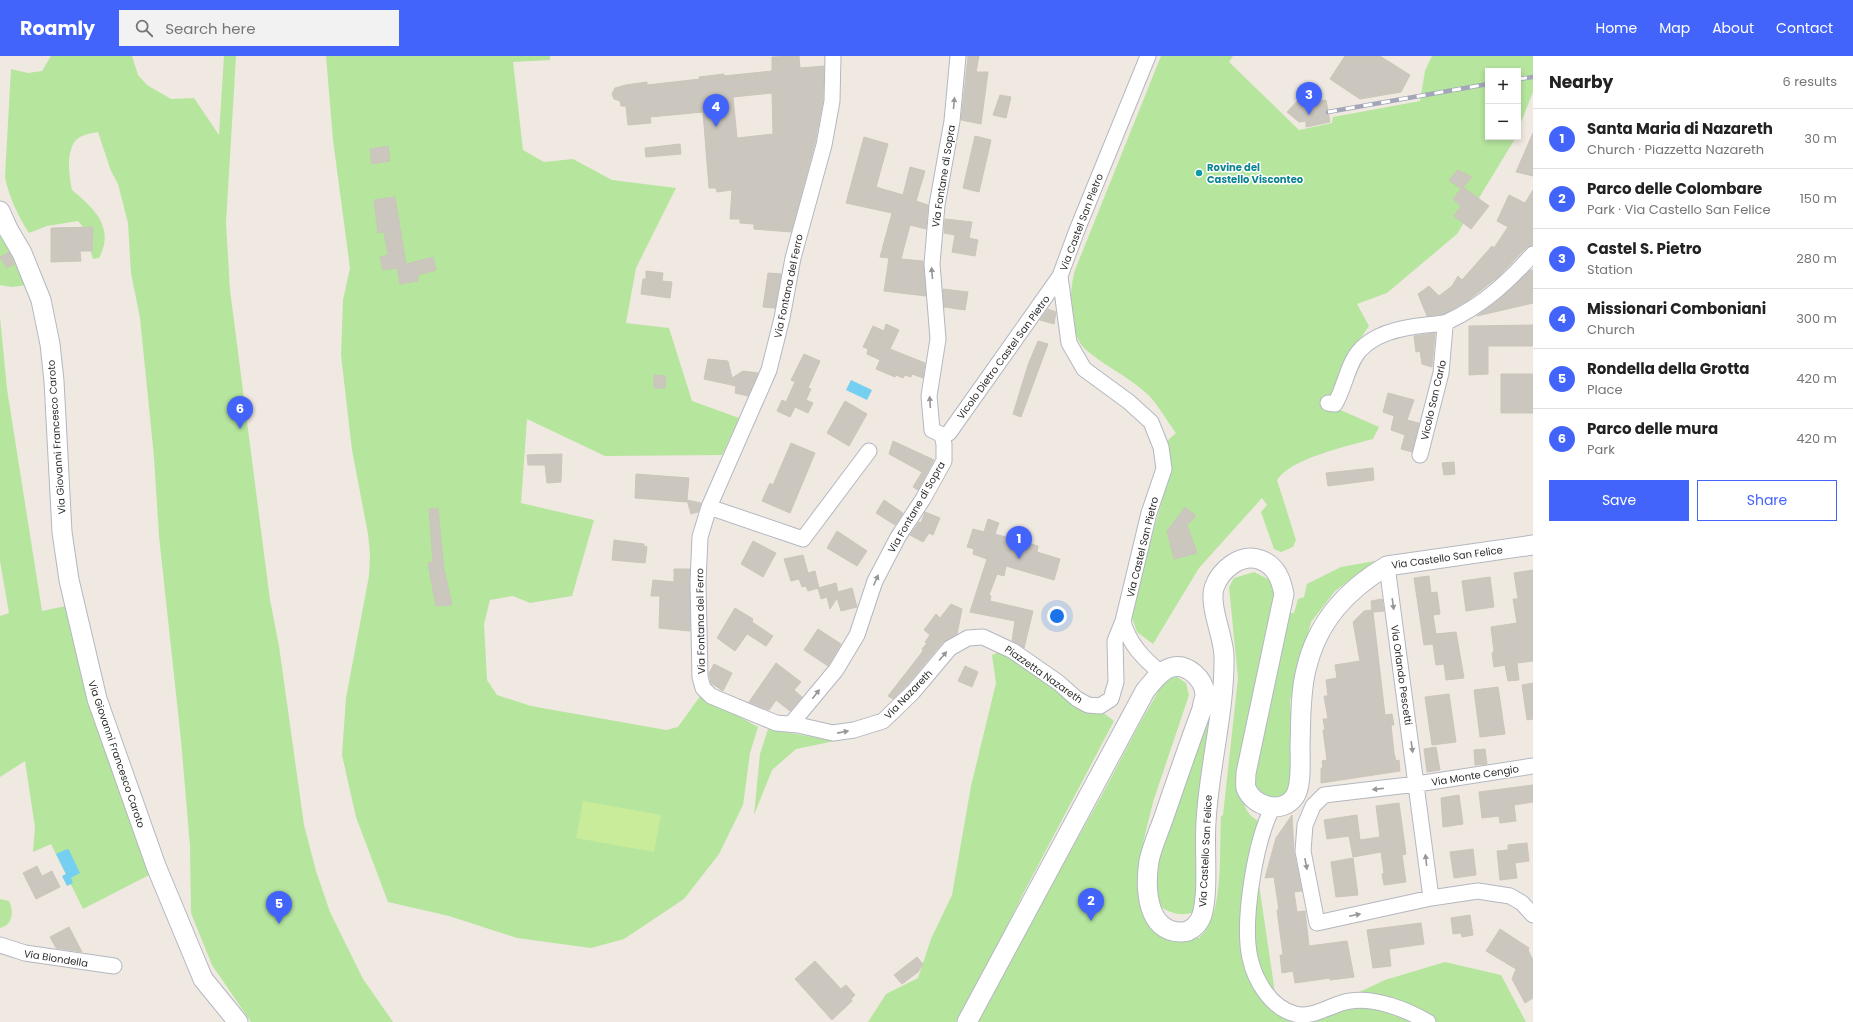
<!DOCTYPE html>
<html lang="en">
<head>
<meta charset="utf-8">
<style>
  :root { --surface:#fff; --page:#f2f2f2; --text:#222; --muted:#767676; --line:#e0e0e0; --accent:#4264fb }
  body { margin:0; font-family:Poppins,sans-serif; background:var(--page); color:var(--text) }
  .controls { position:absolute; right:12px; top:12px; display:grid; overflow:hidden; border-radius:0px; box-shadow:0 2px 6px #0003 }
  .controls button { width:36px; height:36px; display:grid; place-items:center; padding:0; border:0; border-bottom:1px solid var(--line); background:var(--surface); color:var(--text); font:20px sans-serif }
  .you { position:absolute; left:1057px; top:560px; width:14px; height:14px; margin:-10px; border:3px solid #fff; border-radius:50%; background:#1a73e8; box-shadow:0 0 0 6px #1a73e833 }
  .badge { display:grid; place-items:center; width:26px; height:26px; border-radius:50%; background:var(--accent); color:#fff; font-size:13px; font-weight:700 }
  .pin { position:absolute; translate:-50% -33px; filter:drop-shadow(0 1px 2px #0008) }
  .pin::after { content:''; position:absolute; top:21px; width:14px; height:12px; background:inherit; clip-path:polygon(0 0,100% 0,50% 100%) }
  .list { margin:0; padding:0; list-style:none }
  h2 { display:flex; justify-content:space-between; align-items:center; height:52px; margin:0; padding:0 16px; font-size:17px }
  h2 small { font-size:13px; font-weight:400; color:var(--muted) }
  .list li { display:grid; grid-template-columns:26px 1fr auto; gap:12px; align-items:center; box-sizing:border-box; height:60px; padding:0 16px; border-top:1px solid var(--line) }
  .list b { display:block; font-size:15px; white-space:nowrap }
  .list p { margin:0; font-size:13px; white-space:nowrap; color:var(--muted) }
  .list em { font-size:13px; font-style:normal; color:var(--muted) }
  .actions { display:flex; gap:8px; padding:12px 16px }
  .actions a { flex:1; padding:9px 0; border:1px solid var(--accent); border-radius:0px; text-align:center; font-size:14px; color:var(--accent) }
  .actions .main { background:var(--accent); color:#fff }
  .icon { flex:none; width:22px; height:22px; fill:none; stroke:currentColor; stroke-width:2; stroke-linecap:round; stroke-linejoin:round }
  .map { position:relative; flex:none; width:1533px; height:966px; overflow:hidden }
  header { display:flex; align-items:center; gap:24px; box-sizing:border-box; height:56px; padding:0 20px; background:var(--accent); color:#fff }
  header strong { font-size:19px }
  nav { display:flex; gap:22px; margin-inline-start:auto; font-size:14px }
  .search { width:280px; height:36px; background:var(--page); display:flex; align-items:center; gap:10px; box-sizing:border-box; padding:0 14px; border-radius:0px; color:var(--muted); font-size:15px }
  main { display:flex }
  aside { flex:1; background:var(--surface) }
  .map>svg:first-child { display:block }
</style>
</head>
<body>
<header>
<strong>Roamly</strong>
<div class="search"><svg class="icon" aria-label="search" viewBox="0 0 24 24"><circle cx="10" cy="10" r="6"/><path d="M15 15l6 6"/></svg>Search here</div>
<nav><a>Home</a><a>Map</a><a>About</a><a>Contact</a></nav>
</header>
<main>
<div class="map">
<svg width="1533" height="966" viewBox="0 0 1533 966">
  <rect width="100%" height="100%" fill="#efe9e1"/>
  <!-- green -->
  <path fill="#b6e59e" d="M51 0H132L138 19 147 29 171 43 194 42 219 79 224 0H236L226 167 230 234 270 544 279 590 304 769 316 815 330 856 363 923 393 966H251L212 909 191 857 190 790 181 684 159 480 154 401 140 262 131 217 128 167 118 128 111 115 98 76C91 77 80 79 75 85 66 98 69 120 72 134 95 153 115 172 99 202L93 203 83 171 78 165 47 170 29 177C18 160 9 141 5 121L11 13 28 17 42 15Z
    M326 0H550V4L513 6 523 94 544 106 573 103 612 124 676 132 636 212 626 267 669 272 692 345 739 362 722 399 605 400 527 363 521 447 594 464 572 540 530 547 513 540 490 544 484 568 487 624 497 639 531 650 666 674 678 671 701 639 758 671 750 697 743 749 719 798 684 843 624 883 591 892 517 882 449 860 388 846 356 761 342 699 346 642 369 520 370 498 368 478 352 394 341 299 343 244 350 212 333 84Z
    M1161 0H1233L1229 6 1299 74 1332 67 1333 61 1420 45 1425 15 1432 0H1533V36L1518 74V15H1488V81H1515L1513 86 1457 178 1387 237 1357 248 1369 270 1351 296 1336 352 1379 371 1373 383C1348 390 1291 402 1277 424L1296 484 1293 491 1281 496 1274 493 1261 456 1267 449 1262 442 1199 512 1153 588 1137 576 1130 556 1168 424 1166 386 1176 377C1166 364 1157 346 1145 336 1127 320 1103 309 1085 293 1067 275 1069 236 1075 214Z
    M0 175 29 229 11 231 0 229Z
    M0 261 7 333 42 555 66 550 96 670 151 818 83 853 51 788 33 796 35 771 25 705 0 721V560L9 557 0 505Z
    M1375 505 1335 535 1311 566 1290 645 1295 723 1292 735 1281 743 1267 742 1256 736 1252 714 1287 557H1294L1298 543 1304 541 1307 528 1341 511Z
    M1254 516 1272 525 1275 552 1240 731C1244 749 1245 760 1263 767L1259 828 1276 944 1304 962 1385 924 1445 906 1501 919 1526 966H978L1046 839 1102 739 1140 667 1165 624 1177 621 1186 627 1189 639 1153 746 1143 787 1148 791 1166 880 1199 882C1225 860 1219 793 1221 760L1223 759 1238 622 1229 531 1234 522Z
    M1010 591 1036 606 1114 665 1024 836 960 966H868L886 938 918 922 931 883 952 839 971 730 996 627 992 599Z
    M1210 655 1196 781 1199 812 1194 856C1180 861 1169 857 1157 848L1153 819Z
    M768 673 835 685 796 693 772 714 754 759 760 698Z
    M0 843 9 845C14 855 13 869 0 872Z"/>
  <!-- pitch -->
  <path fill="#c9ec9a" d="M583 745 661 759 654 796 576 782Z"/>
  <!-- water -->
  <path fill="#75cff0" d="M851 324 872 334 867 344 846 334Z
    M67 793 69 794 80 817 71 822 73 827 67 830 62 820 66 818 56 798Z"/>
  <!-- building -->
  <path fill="#cbc7bf" stroke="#cbc5ba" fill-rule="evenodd" d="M799 0 800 12 824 10 823 44 815 87 791 176 754 173V168L740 167V163H730L732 134 717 136 716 132H709L703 56 650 61 651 67 628 69 626 50H621L620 45 614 43 612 38 615 32 626 29 647 26V29L700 23 699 21 724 18V20L772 15V1ZM772 37 773 78 737 82 733 41Z
    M968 0H979L976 16H988L981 68 961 64Z
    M1345 0H1380L1410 19 1401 36 1360 43 1330 23Z
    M1000 39 1011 41 1006 62 993 59Z
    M1302 40 1311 47 1326 44 1330 66 1306 71V65L1299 66 1287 56Z
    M1533 77V120L1516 116Z
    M975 80 991 84 979 136 963 132Z
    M864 81 888 88 876 131 903 139 910 111 925 115 916 145 928 149 926 173 910 169 901 203 923 205 926 240 884 235 889 202 880 201 892 157 846 147Z
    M680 88 681 98 646 101 645 92Z
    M388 90 390 105 372 108 370 93Z
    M1458 114 1472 121 1463 131 1489 150 1471 173 1454 160 1461 150 1453 143 1461 133 1449 124Z
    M1533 134V189L1526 192 1498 221 1467 245 1444 258 1427 260 1418 238 1429 230 1439 240 1452 230 1458 220 1462 224 1492 190 1494 192 1508 171 1497 165 1509 139 1525 147Z
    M395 141 406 208 433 201 436 214 418 219V225L400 228 397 212 383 214 380 201 388 199 386 187 384 176 378 177 374 144Z
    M945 163 972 166 969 182 978 184 975 200 952 196 955 179 944 177Z
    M93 171 92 195H80L81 205 51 206V172Z
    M9 196 14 208 7 212 0 201Z
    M1530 214H1533V247L1477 260 1500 243Z
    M646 215 663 217 662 225 672 226 670 242 641 238 643 223H646Z
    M768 217 781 218 775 252 763 251Z
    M943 233 968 236 965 254 944 251Z
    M1048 253 1056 256 1054 268 1040 264Z
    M886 268 899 274 890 293 925 307 923 322 912 318 911 321 905 319 903 322 896 319 895 321 876 313 880 304 867 298 868 293 863 291 873 270 884 275Z
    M1533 269V290H1488V318L1469 319V270Z
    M1435 277 1432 311 1422 308 1420 295 1416 296 1414 280Z
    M1038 285 1048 288 1021 361 1013 358 1028 309Z
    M804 298 820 305 808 332 811 333 806 344 813 347 808 357 795 351 790 361 777 355 782 344 786 346 795 326 791 324Z
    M708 303 728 305 732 322 743 315 758 317 748 340 735 337 736 330 704 323Z
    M1501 318H1533V357H1501Z
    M654 319 666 320 665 332H654Z
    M1388 337 1414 344 1407 364 1419 367 1412 396 1401 393 1405 379 1391 374 1394 360 1383 356Z
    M845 345 867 358 849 390 827 377Z
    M893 385 934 404 918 434 913 431 922 416 889 398Z
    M791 387 815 397 790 457 762 445 770 427 773 429Z
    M562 398 561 426 547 427 545 409H528L527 399Z
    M1454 406 1455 418 1444 419 1442 407Z
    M1373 412 1374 424 1328 430 1326 417Z
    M636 418 689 422 687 444 701 447 698 456 691 458 687 444V446L635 442Z
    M884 444 903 457 895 469 876 457Z
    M1185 451 1196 460 1187 469 1197 497 1174 503 1167 475Z
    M438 452 444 513 452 549 436 550 428 507 433 506 429 453Z
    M925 456 940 462 933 479 929 477 923 486 910 479 919 466 921 467Z
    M988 463 999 467 995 478 1038 490 1037 496 1060 503 1054 524 1006 510 1004 520 997 518 989 539 991 540 990 545 1033 555 1024 592 1012 585 1015 565 970 556 987 503 973 498 974 493 967 491 973 473 984 476Z
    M837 475 867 495 857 510 827 492Z
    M614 484 644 488V490L647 491 645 507 612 504Z
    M753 485 776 497 763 521 741 508Z
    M803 499 808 517 815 515 819 532 808 535 806 530 802 531 799 523 791 525 784 503Z
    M674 513H690V575L659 572 660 540H651L653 524 674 526Z
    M1533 514V605L1517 607 1519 624 1508 625 1505 609 1494 611 1492 597 1494 596 1491 571 1517 567 1513 543H1518L1514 517Z
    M1429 520 1431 537 1437 536 1440 558 1433 559 1436 578 1456 576 1464 622 1446 624 1444 608 1436 609 1433 588 1424 589 1414 522Z
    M1490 521 1494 551 1466 555 1462 525Z
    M836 527 838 536 852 532 857 551 841 555 837 542 830 553 827 541 821 543 818 532Z
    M1382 543 1384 555 1373 556 1385 659 1392 658 1394 669H1391L1394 697 1396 705 1399 704 1400 715 1321 727V712H1323L1322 705 1327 704 1323 674H1325L1323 663H1328L1324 640H1328L1326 624 1337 622 1335 609 1360 605 1353 566 1364 555 1372 554 1371 545Z
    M951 548 962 553 957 578 943 586 906 630 893 643 888 640 923 595 922 593 927 587 925 586 930 579 924 574 936 558 940 562Z
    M735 552 753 563 752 566 773 580 766 590 747 578 735 595 717 582Z
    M818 573 841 588 828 610 804 594Z
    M776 607 801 626 794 634 802 641 790 655 776 644 769 654 749 646Z
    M714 608 732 617 723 635 711 627 709 617Z
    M965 610 978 616 972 631 958 625Z
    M1533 627V663L1527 664 1522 629Z
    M1498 631 1505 678 1480 681 1474 634Z
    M1449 638 1456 686 1432 689 1425 641Z
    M1436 691 1440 714 1427 716 1424 693Z
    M1485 693 1487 708 1475 709 1474 694Z
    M1533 729V746L1514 749 1516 765 1500 767 1499 760 1482 762 1479 736Z
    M1459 739 1463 768 1443 771 1441 742Z
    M1399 747 1406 798 1402 799 1406 826 1384 829 1382 818 1384 817 1381 796 1353 801 1349 780 1327 783 1324 764 1357 759 1360 784 1380 781 1376 750Z
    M1292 759 1294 797 1302 835 1294 836 1297 856 1305 855 1309 890 1347 885 1354 921 1330 924V922L1295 927 1293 915 1282 917 1280 899H1283L1277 854H1279L1274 821 1265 822 1276 782Z
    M1527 787 1529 805 1515 807 1517 822 1500 824 1497 795 1508 794V789Z
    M1473 793 1476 819 1454 822 1450 796Z
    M1353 802 1358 839 1336 841 1331 806Z
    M37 810 42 820 52 815 60 831 36 843 23 817Z
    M1470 859 1473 879 1462 881 1461 877 1453 878 1451 862Z
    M1421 867 1424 888 1389 893 1391 910 1373 912 1367 874Z
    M69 871 82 896 56 892 50 881Z
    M1500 873 1529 892 1528 894 1533 904V942L1525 947 1512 923 1516 913 1486 895Z
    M917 901 923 908 918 916 902 928 894 919Z
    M815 905 841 933 846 929 855 939 851 943 852 945 832 964 795 923Z"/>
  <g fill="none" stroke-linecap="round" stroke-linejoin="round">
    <!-- minor casing -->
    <g stroke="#b4b7c1" stroke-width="17">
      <path id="minor" d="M833 0 832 45 824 89 793 202 782 262 769 314 709 451 700 481 698 527 700 621 703 632 711 640 776 667 798 669 833 677 854 674 883 665 913 636 950 592 968 582 983 581 1013 595 1059 627 1077 643 1088 649 1100 650 1111 643 1116 626 1115 585 1123 565
        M1148 0 1077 174 1060 220 1069 287 1084 313 1129 346 1151 366 1161 391 1164 413 1149 457 1123 565C1128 587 1144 603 1161 617
        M1328 347 1335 348C1345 331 1348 306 1361 293 1377 276 1405 271 1426 269 1432 268 1442 268 1447 266 1483 249 1507 227 1533 198
        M942 379 932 374 929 340 938 283 932 208 937 149 952 65 958 0
        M942 379 949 377 1060 220
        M1420 399 1441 317 1445 271 1447 266
        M709 451 803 483 869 395
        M1387 510 1431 842
        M791 668 836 614 857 579 875 525 898 481 923 443 944 405V388L942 379
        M1533 710 1417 728 1324 739 1313 750 1305 769 1303 795 1317 867 1431 842 1478 835 1510 840 1522 847 1533 859
        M1273 751C1255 784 1242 866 1250 902 1255 925 1271 952 1295 958 1313 963 1333 947 1350 945 1376 941 1407 954 1428 966
        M0 889 25 897 114 910"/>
    </g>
    <!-- tertiary casing -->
    <g stroke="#b4b7c1" stroke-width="21">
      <path id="tertiary" d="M0 155 8 173 22 197 41 244 50 288 54 325 62 476 69 524 97 643 156 810 203 923 238 966
        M967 966 1145 635C1152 627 1161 613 1173 611 1188 608 1204 623 1205 638 1205 643 1202 649 1202 653 1189 688 1177 723 1165 758 1160 773 1152 790 1149 805 1145 831 1146 877 1182 876 1191 876 1199 868 1202 859 1209 834 1204 793 1206 766 1209 710 1225 655 1224 599 1223 579 1209 550 1214 532 1220 514 1241 496 1261 504 1276 510 1281 523 1284 538L1246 717C1246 722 1245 728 1246 732 1253 751 1283 759 1295 740 1302 729 1300 703 1300 689 1301 664 1300 638 1306 614 1317 566 1346 534 1387 510L1533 489"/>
    </g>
    <!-- minor -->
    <use href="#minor" stroke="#fff" stroke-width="15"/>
    <!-- tertiary -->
    <use href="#tertiary" stroke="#fff" stroke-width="19"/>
    <!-- rail casing -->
    <g stroke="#a3a6b8" stroke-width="4.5">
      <path id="rail" d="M1518 23 1533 21
        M1328 56 1488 28"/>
    </g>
    <!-- rail -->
    <use href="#rail" stroke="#fff" stroke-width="3" stroke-dasharray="9" stroke-linecap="butt"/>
  </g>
  <!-- one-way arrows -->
  <defs><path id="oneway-solid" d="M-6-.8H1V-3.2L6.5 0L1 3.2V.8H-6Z"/></defs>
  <g fill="#969696">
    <use href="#oneway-solid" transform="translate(954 47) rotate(-85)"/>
    <use href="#oneway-solid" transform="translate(932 217) rotate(-95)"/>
    <use href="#oneway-solid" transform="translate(930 346) rotate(-94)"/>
    <use href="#oneway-solid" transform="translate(876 524) rotate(-66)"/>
    <use href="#oneway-solid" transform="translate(1393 548) rotate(82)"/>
    <use href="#oneway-solid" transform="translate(943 600) rotate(-50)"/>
    <use href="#oneway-solid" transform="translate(816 638) rotate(-52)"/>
    <use href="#oneway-solid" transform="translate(843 676) rotate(-11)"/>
    <use href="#oneway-solid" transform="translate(1412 691) rotate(82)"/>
    <use href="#oneway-solid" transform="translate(1378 733) rotate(173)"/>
    <use href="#oneway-solid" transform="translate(1426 804) rotate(-97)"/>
    <use href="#oneway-solid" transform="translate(1306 808) rotate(79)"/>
    <use href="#oneway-solid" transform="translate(1355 859) rotate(-12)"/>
  </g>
  <!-- markers -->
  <circle fill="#0f9aa8" stroke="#fff" stroke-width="1.5" cx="1199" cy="117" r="4"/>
  <g text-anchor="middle" stroke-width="3" stroke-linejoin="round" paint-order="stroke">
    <!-- culture labels -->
    <g font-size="10" font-weight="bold" fill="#0d838f" stroke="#fff" text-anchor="start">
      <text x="1207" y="115">Rovine del<tspan x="1207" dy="12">Castello Visconteo</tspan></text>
    </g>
    <!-- street labels -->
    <g font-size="10" fill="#2e2e2e" stroke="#fff">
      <text transform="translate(943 120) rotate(-81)" y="4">Via Fontane di Sopra</text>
      <text transform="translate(1081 166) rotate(-69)" y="4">Via Castel San Pietro</text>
      <text transform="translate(788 230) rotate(-78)" y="4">Via Fontana del Ferro</text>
      <text transform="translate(1003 301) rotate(-54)" y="4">Vicolo Dietro Castel San Pietro</text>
      <text transform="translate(1433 344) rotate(-77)" y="4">Vicolo San Carlo</text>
      <text transform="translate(56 381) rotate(-94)" y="4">Via Giovanni Francesco Caroto</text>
      <text transform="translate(916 451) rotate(-60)" y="4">Via Fontane di Sopra</text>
      <text transform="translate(1142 491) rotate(-76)" y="4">Via Castel San Pietro</text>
      <text transform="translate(1447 501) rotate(-8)" y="4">Via Castello San Felice</text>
      <text transform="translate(700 565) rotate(-91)" y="4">Via Fontana del Ferro</text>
      <text transform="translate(1044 618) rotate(35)" y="4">Piazzetta Nazareth</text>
      <text transform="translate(1402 619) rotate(82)" y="4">Via Orlando Pescetti</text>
      <text transform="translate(908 638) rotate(-46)" y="4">Via Nazareth</text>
      <text transform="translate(117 698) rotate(71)" y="4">Via Giovanni Francesco Caroto</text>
      <text transform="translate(1475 719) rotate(-9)" y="4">Via Monte Cengio</text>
      <text transform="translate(1205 795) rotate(-87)" y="4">Via Castello San Felice</text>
      <text transform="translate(56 902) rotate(9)" y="4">Via Biondella</text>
    </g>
  </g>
</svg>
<div class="controls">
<button>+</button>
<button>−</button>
</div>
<div class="you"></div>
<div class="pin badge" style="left:1019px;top:503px">1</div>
<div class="pin badge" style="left:1091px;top:865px">2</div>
<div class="pin badge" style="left:1309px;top:59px">3</div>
<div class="pin badge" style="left:716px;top:71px">4</div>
<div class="pin badge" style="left:279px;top:868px">5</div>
<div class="pin badge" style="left:240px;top:373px">6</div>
</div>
<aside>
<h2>Nearby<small>6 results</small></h2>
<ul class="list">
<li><span class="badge">1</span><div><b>Santa Maria di Nazareth</b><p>Church · Piazzetta Nazareth</p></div><em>30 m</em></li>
<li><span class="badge">2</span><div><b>Parco delle Colombare</b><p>Park · Via Castello San Felice</p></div><em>150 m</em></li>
<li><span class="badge">3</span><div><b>Castel S. Pietro</b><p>Station</p></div><em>280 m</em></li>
<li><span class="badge">4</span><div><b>Missionari Comboniani</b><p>Church</p></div><em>300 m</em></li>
<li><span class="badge">5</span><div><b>Rondella della Grotta</b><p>Place</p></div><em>420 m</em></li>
<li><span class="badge">6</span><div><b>Parco delle mura</b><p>Park</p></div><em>420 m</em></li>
</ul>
<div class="actions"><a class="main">Save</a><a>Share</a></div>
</aside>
</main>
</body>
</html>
